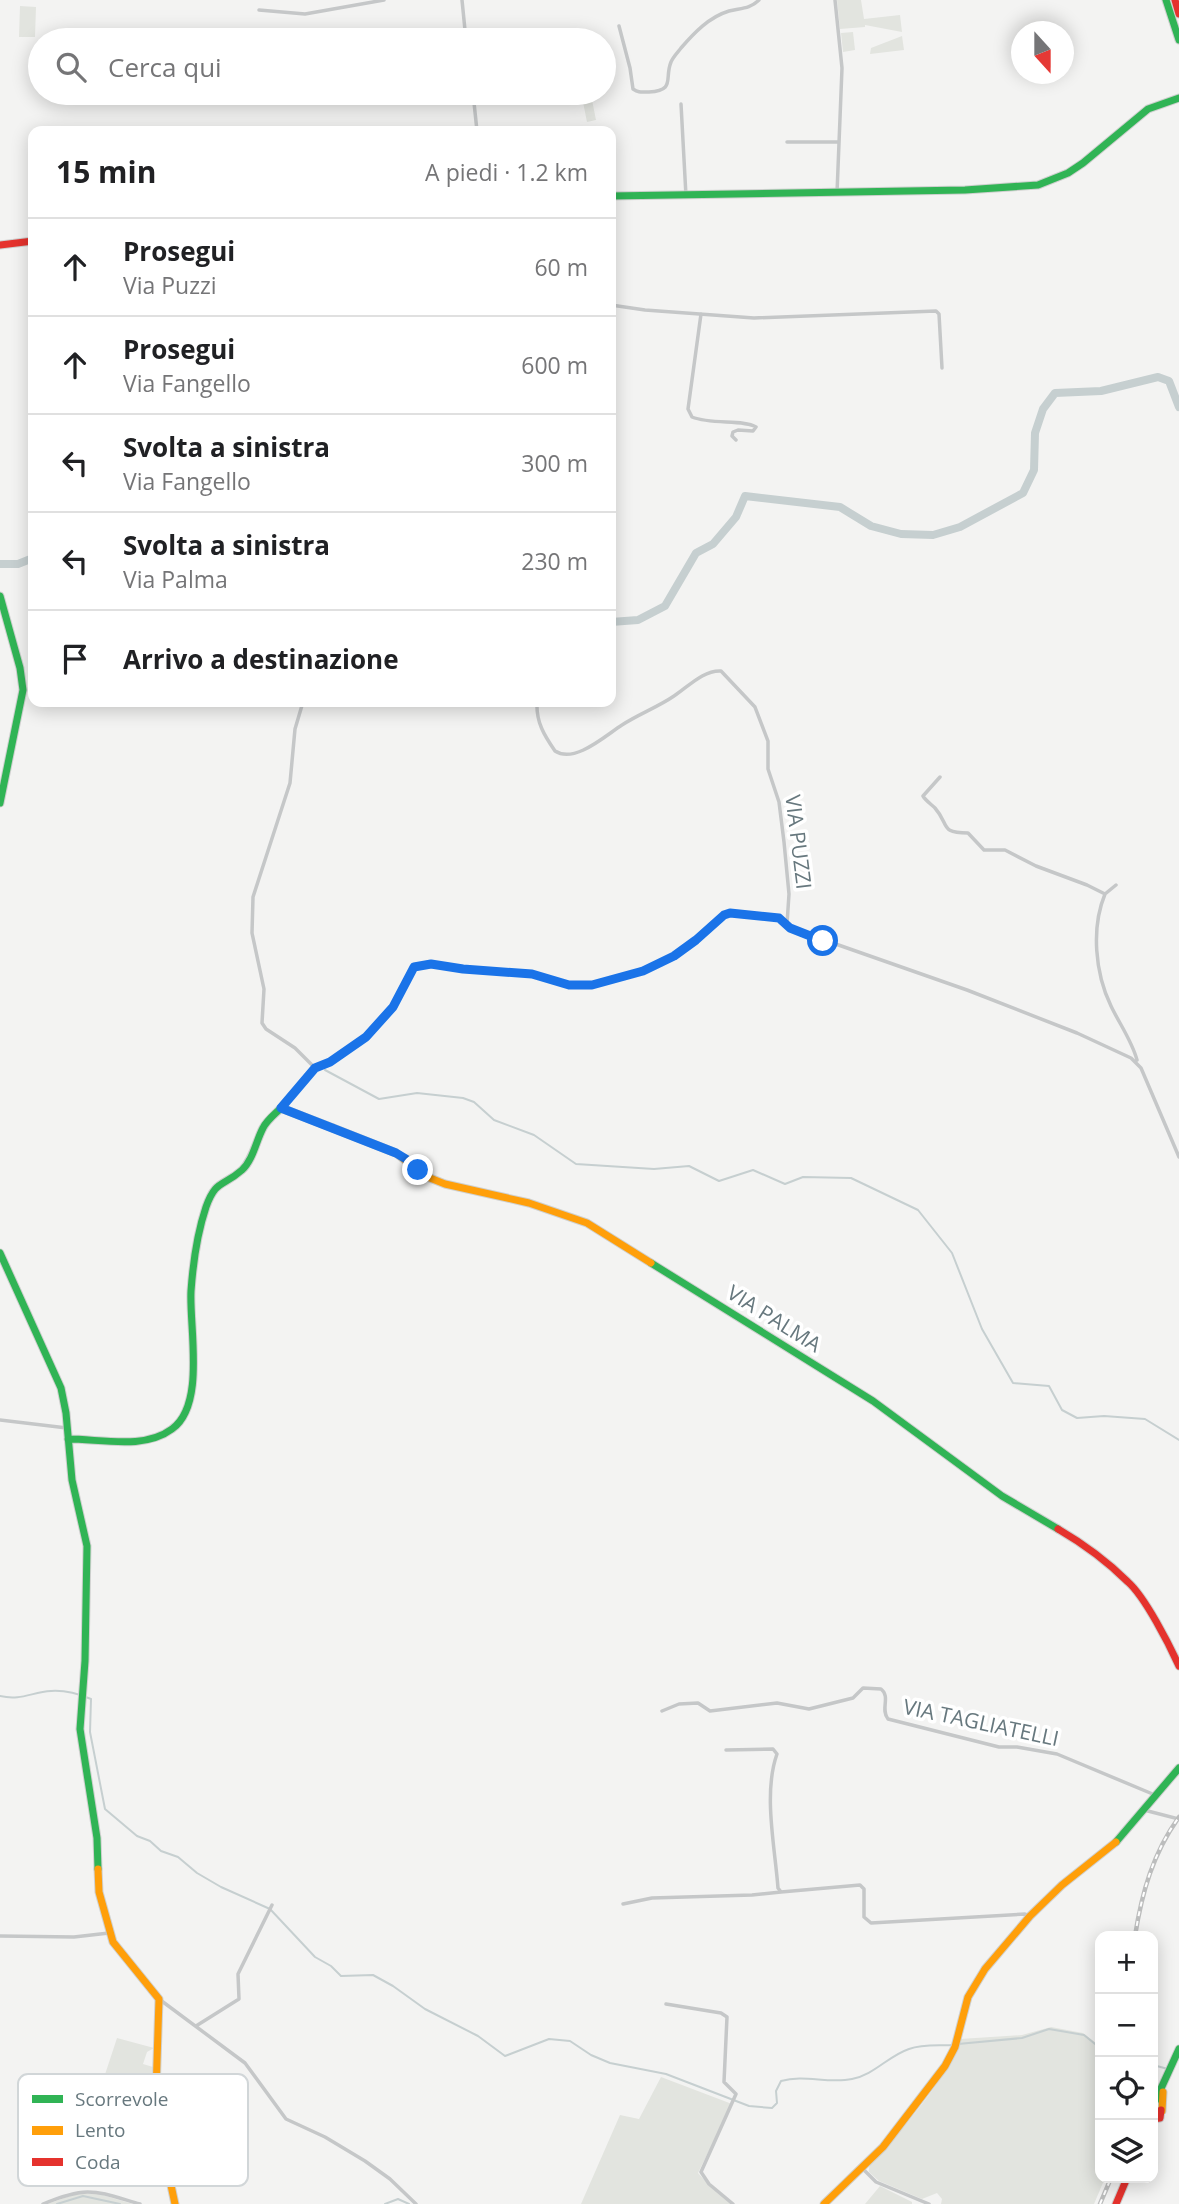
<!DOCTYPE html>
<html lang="it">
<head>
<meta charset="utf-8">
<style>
  :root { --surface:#fff; --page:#f6f6f6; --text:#202124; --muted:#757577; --line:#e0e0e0 }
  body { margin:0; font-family:"Open Sans",sans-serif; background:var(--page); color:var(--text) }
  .controls { position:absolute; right:21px; bottom:21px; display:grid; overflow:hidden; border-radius:14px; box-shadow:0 4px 18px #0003 }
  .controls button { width:63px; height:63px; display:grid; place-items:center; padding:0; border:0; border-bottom:2px solid var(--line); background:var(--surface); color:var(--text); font:35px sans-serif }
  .compass { position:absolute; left:1011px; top:21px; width:63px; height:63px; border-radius:50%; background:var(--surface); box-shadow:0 4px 18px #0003; rotate:159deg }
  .stop { position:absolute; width:21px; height:21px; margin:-16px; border:5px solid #1a73e8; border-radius:50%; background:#fff }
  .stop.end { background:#1a73e8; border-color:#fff; box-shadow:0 2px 7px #0008 }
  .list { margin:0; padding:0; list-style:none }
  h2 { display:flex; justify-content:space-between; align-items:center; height:91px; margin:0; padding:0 28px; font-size:30px }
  h2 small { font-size:23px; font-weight:400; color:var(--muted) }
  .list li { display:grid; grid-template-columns:46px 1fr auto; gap:21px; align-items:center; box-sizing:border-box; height:98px; padding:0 28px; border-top:2px solid var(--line) }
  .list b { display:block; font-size:26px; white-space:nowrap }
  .list p { margin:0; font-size:23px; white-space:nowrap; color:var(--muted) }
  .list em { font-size:23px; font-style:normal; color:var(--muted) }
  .icon { flex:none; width:38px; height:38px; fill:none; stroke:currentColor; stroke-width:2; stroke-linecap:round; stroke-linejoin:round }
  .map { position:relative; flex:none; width:1179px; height:2204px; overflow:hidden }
  .search { position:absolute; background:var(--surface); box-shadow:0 4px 18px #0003; left:28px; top:28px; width:588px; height:77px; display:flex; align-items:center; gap:18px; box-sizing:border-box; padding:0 24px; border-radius:38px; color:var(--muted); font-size:26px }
  .panel { position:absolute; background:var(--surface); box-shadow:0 4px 18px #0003; left:28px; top:126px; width:588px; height:581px; border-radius:14px }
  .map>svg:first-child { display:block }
</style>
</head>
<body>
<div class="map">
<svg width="1179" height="2204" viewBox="0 0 1179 2204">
  <rect width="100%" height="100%" fill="#f3f3f2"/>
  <!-- green -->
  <path fill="#e2e4df" d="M837 0H861L864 19 900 15 902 32 865 25V27L840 29Z
    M20 6 36 7 35 37H19Z
    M853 32 855 50 843 52 841 33Z
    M902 36 904 50 870 54 871 48Z
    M592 100 596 120 587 122 583 102Z
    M1051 2027 1083 2033 1100 2046V2178H1105L1094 2204H941L942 2199 937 2193 922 2199 879 2181 869 2172C867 2163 880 2154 887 2147 908 2122 953 2070 960 2039L1022 2035Z
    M117 2038 154 2048 147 2052 143 2064 153 2067V2095L161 2152 93 2111Z
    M661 2077 732 2104 698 2173 709 2185 731 2204H581L620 2115 639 2119Z
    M880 2186 912 2202V2204H865Z
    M79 2193 99 2194 133 2204H47Z"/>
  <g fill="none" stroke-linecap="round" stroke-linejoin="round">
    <!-- stream -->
    <path stroke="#c6cfd0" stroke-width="2" d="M325 1070 379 1099 417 1093 463 1098 474 1102 494 1120 534 1135 576 1164 654 1169 689 1166 719 1181 753 1170 785 1184 803 1177 851 1178 918 1210 952 1253 982 1329 1013 1383 1049 1386 1062 1410 1077 1418 1104 1416 1145 1419 1179 1440
      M0 1696C21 1701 32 1692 51 1691 65 1690 79 1694 91 1699L90 1732 105 1809 137 1836 150 1841 161 1851 178 1857 197 1873 221 1887 270 1909 315 1957 331 1966 341 1976 373 1975 393 1986 425 2009 478 2036 505 2056 549 2039 570 2041 591 2055 610 2063 666 2074 749 2106 772 2108 777 2103 776 2091 781 2081C804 2074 828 2084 852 2079 874 2075 888 2056 909 2049 923 2044 938 2046 952 2045
      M958 2044 1022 2038 1049 2029 1084 2035 1100 2048
      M1153 2065 1168 2069
      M57 2204 83 2196 120 2204
      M385 2204 398 2199 409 2204"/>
    <!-- river -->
    <path stroke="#c6cfd0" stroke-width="8" d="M0 564H18L33 558
      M611 622 638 620 665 606 696 553 713 544 736 517 745 496 840 507 871 526 901 534 933 535 960 527 1023 493 1034 470 1035 433 1043 409 1055 393 1101 391 1158 377 1169 381 1179 407"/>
    <!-- fast casing -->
    <g stroke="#cfd0cf" stroke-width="9">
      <path id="fast" d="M1166 0 1179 40
        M611 196 965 190 1038 185 1068 173 1083 163 1148 109 1179 98
        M0 596 20 668 23 690 0 803
        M0 1253 61 1388 66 1413 72 1480 87 1546 85 1661 80 1729 97 1838 98 1869
        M651 1263 873 1401 1002 1496 1058 1529
        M68 1439C101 1439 144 1450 172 1429 206 1405 189 1327 191 1291 193 1263 197 1234 206 1207 216 1179 223 1187 242 1170 253 1160 256 1141 263 1128 267 1120 275 1114 281 1108L333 1128
        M1116 1842 1179 1768
        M1153 2106 1179 2049"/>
    </g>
    <!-- slow casing -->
    <g stroke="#cfd0cf" stroke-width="9">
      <path id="slow" d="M333 1128 396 1153 425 1176 445 1184 529 1203 587 1223 651 1263
        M98 1869 99 1892 113 1942 159 1999 156 2093 160 2134 175 2204
        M1162 2111 1163 2092
        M824 2204 883 2147 945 2066 955 2047 968 1997 985 1969 1030 1916 1062 1885 1116 1842"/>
    </g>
    <!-- jam casing -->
    <g stroke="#cfd0cf" stroke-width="9">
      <path id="jam" d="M1175 0 1179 14
        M0 245 33 241
        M1058 1529C1082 1543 1108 1562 1128 1582 1145 1597 1169 1644 1179 1666
        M1153 2119 1160 2118 1161 2110
        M1116 2204 1127 2178"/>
    </g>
    <!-- street -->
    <path stroke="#c5c7c8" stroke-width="3.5" d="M462 0 466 40
      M835 0 842 68 837 193
      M259 10 305 14 384 0
      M619 26 630 68 633 89C639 93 641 92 649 92 676 90 664 79 671 62 673 57 678 52 681 48 694 33 709 17 729 11 741 8 750 9 759 0
      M473 93 477 131
      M681 104 686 196
      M787 142H839
      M611 305 645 310 754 318 936 311 939 314 942 368
      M701 314 688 409 692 417C712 425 743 419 756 427L753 431 738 430 733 432 732 436 736 440
      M303 702 295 729 290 783 253 897 252 933 264 989 262 1023 266 1029 295 1048 315 1068
      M537 702C536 722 544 735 555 751 575 764 606 735 622 725 639 714 658 707 674 696 688 687 703 670 721 671L755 707 768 741V769L779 802 784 842 789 894 787 924 790 928 967 990 1077 1033 1131 1058 1141 1068 1179 1157
      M940 777 923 796C926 801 931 804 935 808 950 825 939 833 968 833L984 850H1005L1036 866 1087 885 1105 894C1091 928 1095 973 1111 1006 1119 1023 1132 1041 1137 1060
      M1105 894 1116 885
      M281 1108 315 1068 330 1062 366 1037 393 1007 410 972 419 965 431 964 463 969 532 974 569 985H592L644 971 674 956 727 913 779 918 787 924
      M0 1420 67 1428
      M662 1711 679 1704 698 1703 710 1711 777 1703 809 1709 853 1698 863 1688 881 1689C891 1697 880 1709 888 1719L999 1747H1017L1057 1754 1155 1795
      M726 1750 773 1749 777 1754C763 1793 775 1847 778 1888L781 1892 860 1885 864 1889V1917L871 1923 1025 1914 1030 1916
      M1144 1810 1179 1819
      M623 1904 652 1898 752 1895 781 1892
      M0 1936 74 1937 109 1933
      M159 1999 245 2063 286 2119 325 2137 365 2161 390 2179 416 2204
      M666 2004 721 2013 727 2017 724 2082 736 2094 701 2172 709 2184 733 2204
      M196 2026 239 1999 238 1974 272 1905
      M862 2168 876 2182 929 2204
      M43 2204C88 2185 95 2191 140 2204"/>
    <!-- fast -->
    <use href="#fast" stroke="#30b455" stroke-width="7"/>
    <!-- slow -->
    <use href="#slow" stroke="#ff9f0a" stroke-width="7"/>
    <!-- jam -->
    <use href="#jam" stroke="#e5322d" stroke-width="7"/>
    <!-- rail casing -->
    <g stroke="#bcbdbd" stroke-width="4.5">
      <path id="rail" d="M1135 1936C1142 1892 1153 1853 1179 1817
        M1100 2204 1111 2178"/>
    </g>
    <!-- rail -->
    <use href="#rail" stroke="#fff" stroke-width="2" stroke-dasharray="5" stroke-linecap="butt"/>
  </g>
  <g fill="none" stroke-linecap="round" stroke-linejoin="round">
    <!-- route -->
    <path stroke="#1a73e8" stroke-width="9" d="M418 1170 406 1159 396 1153 281 1108 315 1068 330 1062 366 1037 393 1007 414 967 431 964 463 969 532 974 569 985H592L643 971 674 956 696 940 724 915 730 913 779 918 790 928 823 941"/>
  </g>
  <g text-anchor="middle" stroke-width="7" stroke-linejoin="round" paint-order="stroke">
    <!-- street labels -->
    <g font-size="21" fill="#67787e" stroke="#fff">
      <text transform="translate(798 842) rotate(83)" y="7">VIA PUZZI</text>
      <text transform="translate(774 1319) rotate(32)" y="7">VIA PALMA</text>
      <text transform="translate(981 1723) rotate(12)" y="7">VIA TAGLIATELLI</text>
    </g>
  </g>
  <!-- legend -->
  <rect x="18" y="2074" width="230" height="112" rx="10" fill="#fff" stroke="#d1d6d8" stroke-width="2"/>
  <rect x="32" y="2095" width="31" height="8" fill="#30b455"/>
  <rect x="32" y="2126" width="31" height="9" fill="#ff9f0a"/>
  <rect x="32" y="2158" width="31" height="8" fill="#e5322d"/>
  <g font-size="19" fill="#67787e">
    <text x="75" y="2106">Scorrevole</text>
    <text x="75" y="2137">Lento</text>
    <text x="75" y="2169">Coda</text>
  </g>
</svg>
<div class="controls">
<button>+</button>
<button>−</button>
<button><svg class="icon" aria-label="locate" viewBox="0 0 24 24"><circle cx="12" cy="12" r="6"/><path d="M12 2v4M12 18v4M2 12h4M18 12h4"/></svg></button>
<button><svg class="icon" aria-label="layers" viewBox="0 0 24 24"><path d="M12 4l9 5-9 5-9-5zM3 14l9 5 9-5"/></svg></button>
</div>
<svg class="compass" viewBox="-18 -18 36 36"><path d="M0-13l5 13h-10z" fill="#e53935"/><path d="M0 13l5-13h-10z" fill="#757577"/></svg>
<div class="stop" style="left:823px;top:941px"></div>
<div class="stop end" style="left:418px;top:1170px"></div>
<div class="search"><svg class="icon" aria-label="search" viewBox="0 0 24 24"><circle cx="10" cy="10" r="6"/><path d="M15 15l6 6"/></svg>Cerca qui</div>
<section class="panel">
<h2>15 min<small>A piedi · 1.2 km</small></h2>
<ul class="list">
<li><svg class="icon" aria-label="ahead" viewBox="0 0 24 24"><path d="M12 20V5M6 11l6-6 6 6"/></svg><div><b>Prosegui</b><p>Via Puzzi</p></div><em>60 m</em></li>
<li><svg class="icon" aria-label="ahead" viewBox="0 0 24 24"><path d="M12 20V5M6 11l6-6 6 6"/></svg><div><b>Prosegui</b><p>Via Fangello</p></div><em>600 m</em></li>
<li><svg class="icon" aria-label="left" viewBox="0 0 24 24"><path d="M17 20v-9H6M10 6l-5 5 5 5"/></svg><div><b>Svolta a sinistra</b><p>Via Fangello</p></div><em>300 m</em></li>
<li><svg class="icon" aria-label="left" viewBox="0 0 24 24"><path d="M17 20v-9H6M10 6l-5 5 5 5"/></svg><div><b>Svolta a sinistra</b><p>Via Palma</p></div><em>230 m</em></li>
<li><svg class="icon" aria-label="arrive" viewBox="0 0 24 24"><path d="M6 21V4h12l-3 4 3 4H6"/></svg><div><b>Arrivo a destinazione</b></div></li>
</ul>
</section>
</div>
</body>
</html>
